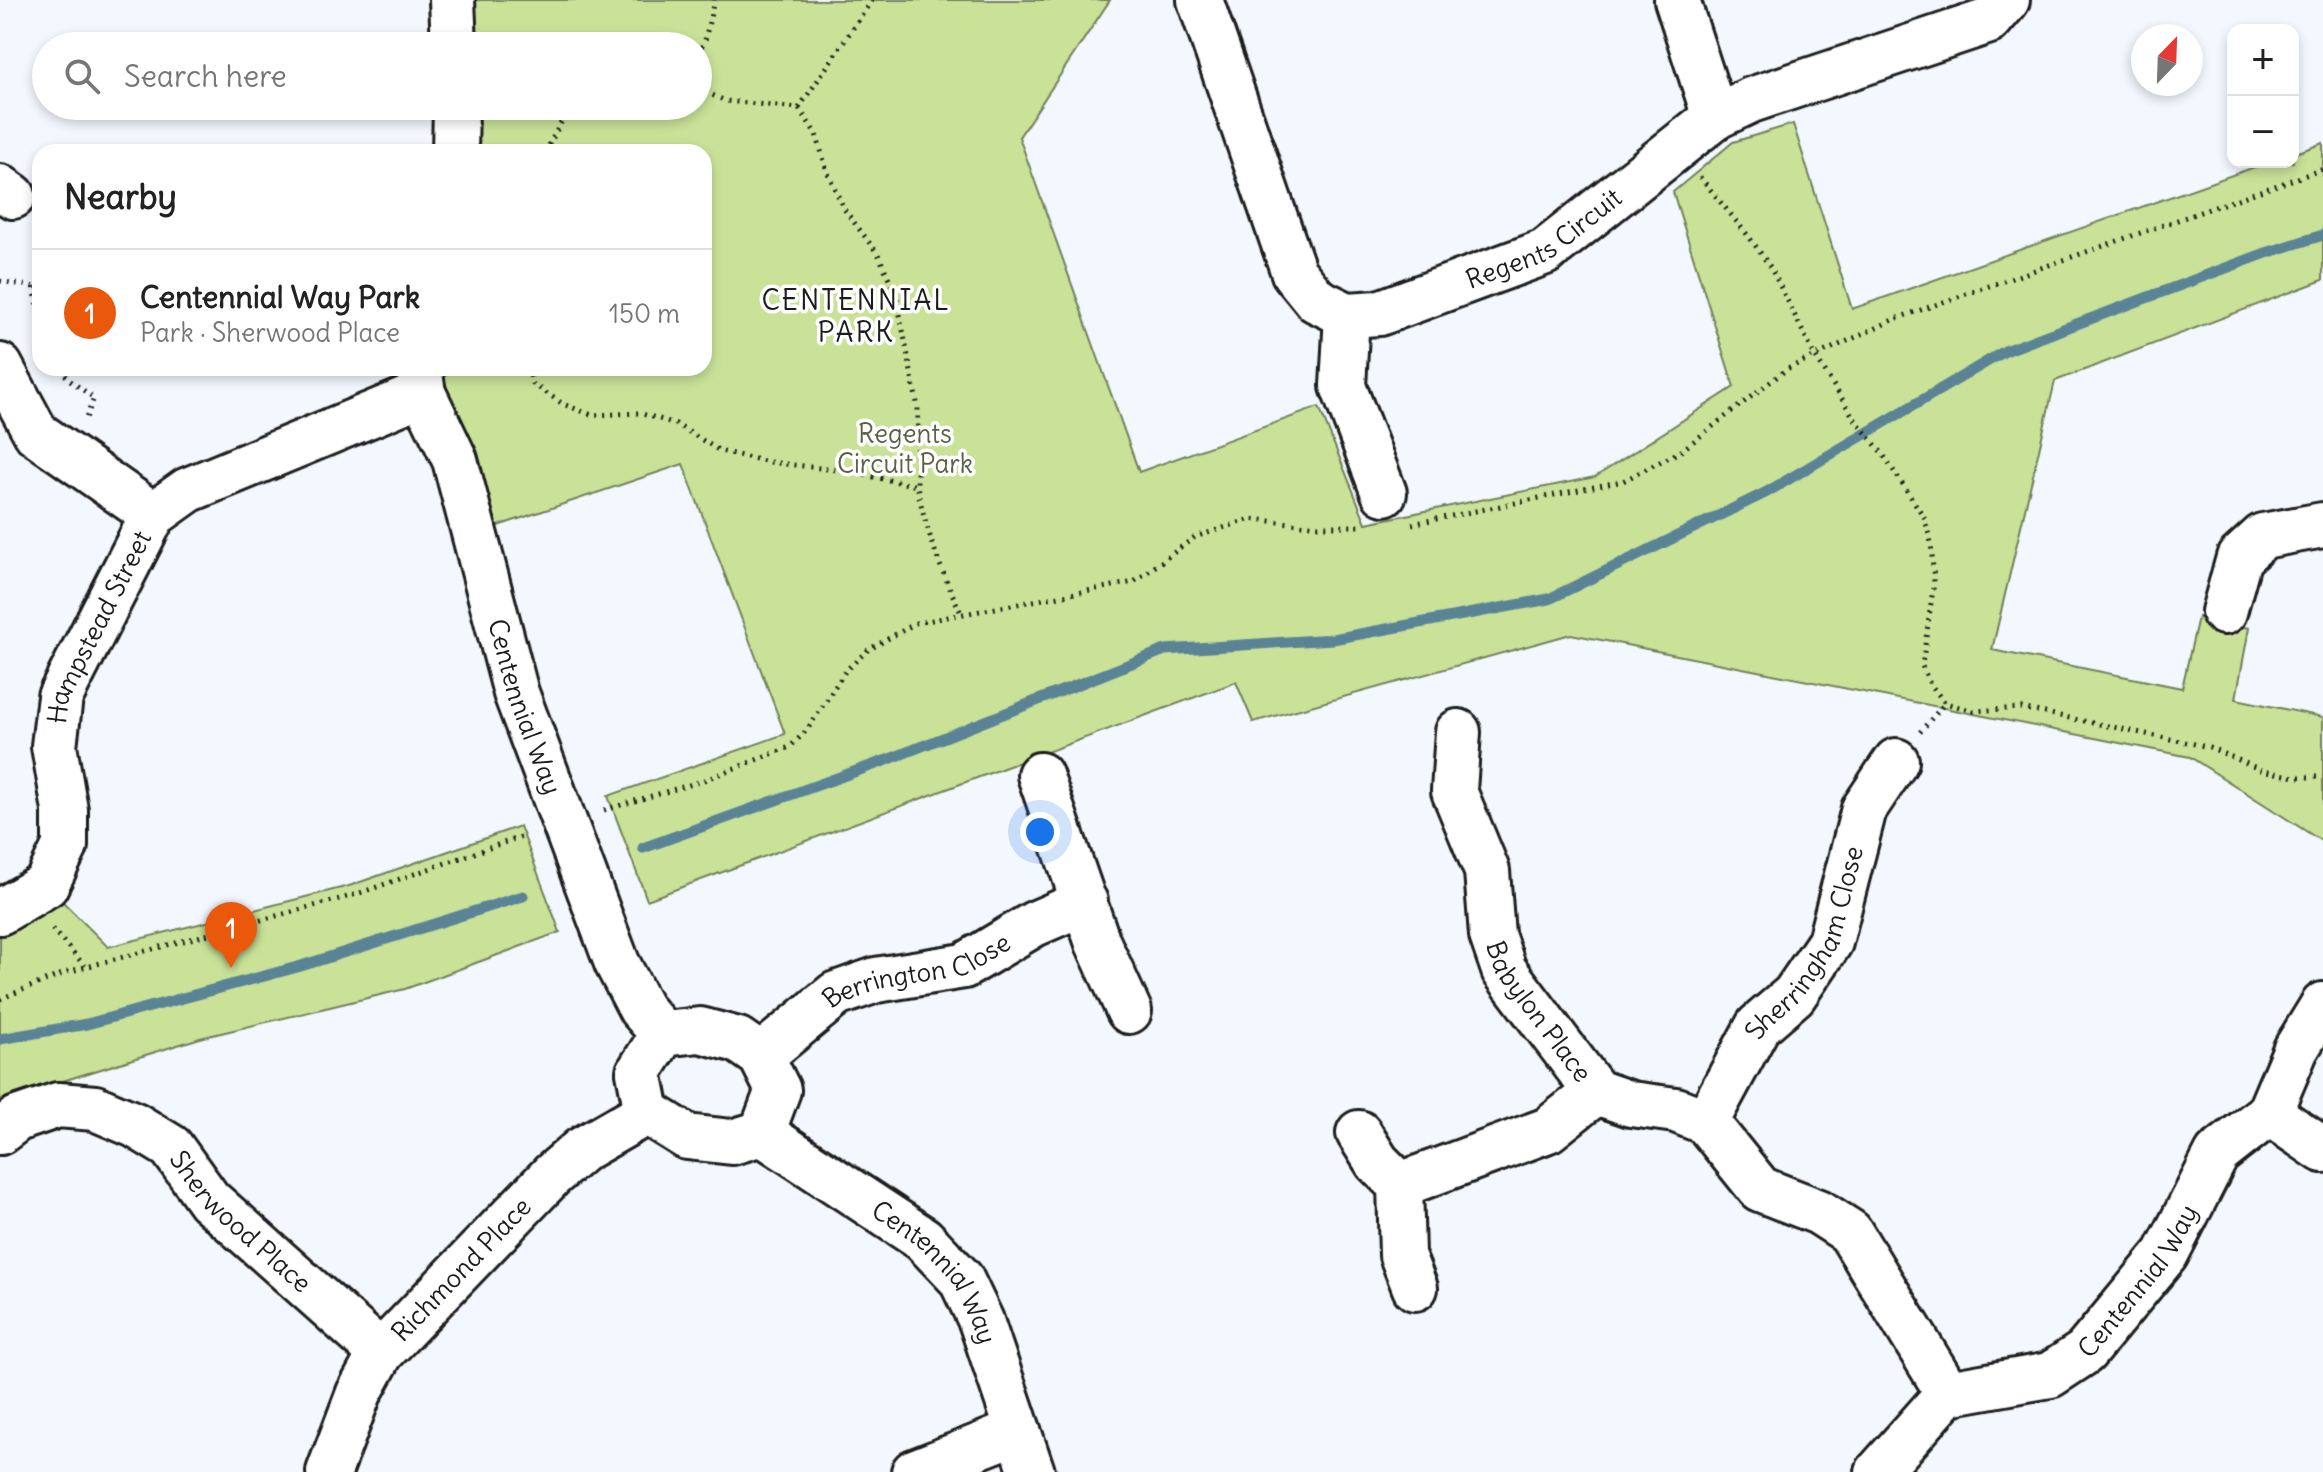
<!DOCTYPE html>
<html lang="en">
<head>
<meta charset="utf-8">
<style>
  :root { --surface:#fff; --page:#f6f6f6; --text:#222; --muted:#767676; --line:#e0e0e0; --accent:#ea580c }
  body { margin:0; font-family:Delius,sans-serif; background:var(--page); color:var(--text) }
  .controls { position:absolute; right:24px; top:24px; display:grid; overflow:hidden; border-radius:16px; box-shadow:0 4px 12px #0003 }
  .controls button { width:72px; height:72px; display:grid; place-items:center; padding:0; border:0; border-bottom:2px solid var(--line); background:var(--surface); color:var(--text); font:40px sans-serif }
  .compass { position:absolute; left:2131px; top:24px; width:72px; height:72px; border-radius:50%; background:var(--surface); box-shadow:0 4px 12px #0003; rotate:23deg }
  .you { position:absolute; left:1040px; top:832px; width:28px; height:28px; margin:-20px; border:6px solid #fff; border-radius:50%; background:#1a73e8; box-shadow:0 0 0 12px #1a73e833 }
  .badge { display:grid; place-items:center; width:52px; height:52px; border-radius:50%; background:var(--accent); color:#fff; font-size:26px; font-weight:700 }
  .pin { position:absolute; translate:-50% -66px; filter:drop-shadow(0 2px 4px #0008) }
  .pin::after { content:''; position:absolute; top:42px; width:28px; height:24px; background:inherit; clip-path:polygon(0 0,100% 0,50% 100%) }
  .list { margin:0; padding:0; list-style:none }
  h2 { display:flex; justify-content:space-between; align-items:center; height:104px; margin:0; padding:0 32px; font-size:34px }
  h2 small { font-size:26px; font-weight:400; color:var(--muted) }
  .list li { display:grid; grid-template-columns:52px 1fr auto; gap:24px; align-items:center; box-sizing:border-box; height:128px; padding:0 32px; border-top:2px solid var(--line) }
  .list b { display:block; font-size:30px; white-space:nowrap }
  .list p { margin:0; font-size:26px; white-space:nowrap; color:var(--muted) }
  .list em { font-size:26px; font-style:normal; color:var(--muted) }
  .icon { flex:none; width:44px; height:44px; fill:none; stroke:currentColor; stroke-width:2; stroke-linecap:round; stroke-linejoin:round }
  .map { position:relative; flex:none; width:2323px; height:1472px; overflow:hidden }
  .search { position:absolute; background:var(--surface); box-shadow:0 4px 12px #0003; left:32px; top:32px; width:680px; height:88px; display:flex; align-items:center; gap:20px; box-sizing:border-box; padding:0 28px; border-radius:44px; color:var(--muted); font-size:30px }
  .panel { position:absolute; background:var(--surface); box-shadow:0 4px 12px #0003; left:32px; top:144px; width:680px; height:232px; border-radius:24px }
  .map>svg:first-child { display:block }
</style>
</head>
<body>
<div class="map">
<svg width="2323" height="1472" viewBox="0 0 2323 1472">
  <rect width="100%" height="100%" fill="#f3f7fe"/>
  <filter id="ink" filterUnits="userSpaceOnUse"><feTurbulence type="fractalNoise" baseFrequency=".0125" numOctaves="2"/><feDisplacementMap in="SourceGraphic" scale="16" xChannelSelector="R" yChannelSelector="G"/><feConvolveMatrix kernelMatrix="1 2 1 2 8 2 1 2 1" color-interpolation-filters="sRGB"/></filter>
  <g filter="url(#ink)">
    <!-- green -->
    <path fill="#c9e298" stroke="#727f5a" stroke-width="2" d="M452 0H1110L1019 137 1139 472 1319 407 1366 523 1595 477 1734 387 1673 192 1733 142 1793 124 1852 309 2269 162H2293V154L2323 143V280L2055 381 1992 650 2182 688 2198 617 2249 628 2236 699 2323 717V842L2190 757 1571 634 1253 722 1236 682 647 900 608 796 785 734 683 464 474 534 419 368H704V152H455L456 106H698V46H454Z
      M520 826 560 932 405 989 200 1038 34 1090 0 1115V912L46 885 108 947 349 886Z"/>
    <g fill="none" stroke-linecap="round" stroke-linejoin="round">
      <!-- stream -->
      <path stroke="#5a8495" stroke-width="11" d="M643 848 887 760 1165 650 1333 639 1549 599 1767 492 2005 351 2266 253 2323 235
        M0 1039 87 1024 301 966 523 896"/>
      <!-- street casing -->
      <g stroke="#1c1c1c" stroke-width="50">
        <g id="street">
          <path d="M452 0 454 46"/>
          <path id="s1" d="M1200 0 1294 273 1316 300 1347 315 1379 313 1545 252 1715 117 1751 100 1989 21 2007 0"/>
          <path d="M1677 0 1715 117"/>
          <path d="M455 152 456 106"/>
          <path d="M0 187 13 196"/>
          <path d="M1347 315 1343 386 1384 493"/>
          <path d="M0 366 36 433 153 515"/>
          <path id="s2" d="M419 368 423 393 455 460 516 693 617 963 641 1009 663 1034"/>
          <path d="M2224 612 2239 558 2263 536 2323 525"/>
          <path id="s3" d="M1458 732 1454 791 1487 871 1492 935 1504 970 1596 1092 1631 1104 1676 1110 1706 1122 1760 1189 1819 1212 1850 1232 1948 1393"/>
          <path d="M1040 775 1098 943 1129 1011"/>
          <path id="s4" d="M0 912 46 885 65 846V810L54 746 60 697 153 515 188 490 423 393"/>
          <path d="M700 1030 738 1040 761 1056 778 1090 762 1133 732 1142 687 1137 647 1112 639 1072 663 1034Z"/>
          <path id="s5" d="M761 1056 836 994 876 980 964 966 1034 924 1085 902"/>
          <path d="M2269 1113 2323 1150"/>
          <path id="s6" d="M1706 1122 1758 1026 1794 995 1830 942 1864 809 1896 761"/>
          <path id="s7" d="M0 1132 17 1119 58 1105 95 1108 135 1125 171 1147 209 1200 381 1353"/>
          <path id="s8" d="M762 1133 923 1239 961 1279 981 1321 1032 1472"/>
          <path d="M1359 1133 1377 1162 1400 1185 1402 1255 1415 1288"/>
          <path d="M1400 1185 1548 1130 1596 1092"/>
          <path id="s9" d="M329 1472 359 1393 381 1353 552 1175 581 1150 647 1112"/>
          <path d="M914 1472 1018 1431"/>
          <path id="s10" d="M1878 1472 1948 1393 2050 1375 2085 1352 2166 1254 2217 1154 2269 1113 2296 1049 2323 1005"/>
        </g>
      </g>
      <!-- path -->
      <path stroke="#1c1c1c" stroke-width="5" stroke-dasharray="2 6" stroke-linecap="butt" d="M698 54 705 40 714 0
        M698 89 726 101 799 108 816 134 827 171 844 209 878 254 896 294 918 408 917 486
        M799 108 872 0
        M545 152 570 106
        M1700 177 1750 238 1771 268 1815 356 1854 418 1882 453 1924 517 1931 542 1934 582 1922 666 1930 684 1945 703 1974 711 2021 708 2209 747 2261 770 2295 777H2323
        M0 281 40 288
        M34 287 40 317
        M61 368 68 379 94 398 86 418
        M528 368 533 384 563 404 592 415 639 413 676 424 720 451 769 462 845 471 917 486C926 532 942 573 962 615
        M1412 524 1623 481 1681 451 1787 369 1895 319 2323 169
        M1920 732 1945 703
        M604 810 696 783 790 747 807 730 846 670 868 650 916 623 1134 582 1195 537 1251 519 1319 526H1362
        M52 929 85 966
        M0 999 67 972 351 896 526 835"/>
      <!-- street -->
      <use href="#street" stroke="#fff" stroke-width="44"/>
    </g>
  </g>
  <g text-anchor="middle" stroke-width="7" stroke-linejoin="round" paint-order="stroke">
    <!-- street labels -->
    <g font-size="26" fill="#1c1c1c" stroke="#fff">
      <text dy="9" stroke="none"><textPath href="#s1" startOffset="572">Regents Circuit</textPath></text>
      <text dy="9" stroke="none"><textPath href="#s4" startOffset="326">Hampstead Street</textPath></text>
      <text dy="9" stroke="none"><textPath href="#s2" startOffset="356">Centennial Way</textPath></text>
      <text dy="9" stroke="none"><textPath href="#s6" startOffset="208">Sherringham Close</textPath></text>
      <text dy="9" stroke="none"><textPath href="#s5" startOffset="182">Berrington Close</textPath></text>
      <text dy="9" stroke="none"><textPath href="#s3" startOffset="300">Babylon Place</textPath></text>
      <text dy="9" stroke="none"><textPath href="#s7" startOffset="290">Sherwood Place</textPath></text>
      <text dy="9" stroke="none"><textPath href="#s9" startOffset="246">Richmond Place</textPath></text>
      <text dy="9" stroke="none"><textPath href="#s8" startOffset="226">Centennial Way</textPath></text>
      <text dy="9" stroke="none"><textPath href="#s10" startOffset="340">Centennial Way</textPath></text>
    </g>
    <!-- park labels -->
    <g font-size="26" fill="#596147" stroke="#fff">
      <text x="905" y="443">Regents<tspan x="905" dy="30">Circuit Park</tspan></text>
    </g>
    <!-- neighbourhood labels -->
    <g font-size="28" letter-spacing="2" fill="#1c1c1c" stroke="#fff">
      <text x="856" y="310">CENTENNIAL<tspan x="856" dy="32">PARK</tspan></text>
    </g>
  </g>
</svg>
<div class="controls">
<button>+</button>
<button>−</button>
</div>
<svg class="compass" viewBox="-18 -18 36 36"><path d="M0-13l5 13h-10z" fill="#e53935"/><path d="M0 13l5-13h-10z" fill="#767676"/></svg>
<div class="you"></div>
<div class="pin badge" style="left:231px;top:968px">1</div>
<div class="search"><svg class="icon" aria-label="search" viewBox="0 0 24 24"><circle cx="10" cy="10" r="6"/><path d="M15 15l6 6"/></svg>Search here</div>
<section class="panel">
<h2>Nearby<small></small></h2>
<ul class="list">
<li><span class="badge">1</span><div><b>Centennial Way Park</b><p>Park · Sherwood Place</p></div><em>150 m</em></li>
</ul>
</section>
</div>
</body>
</html>
